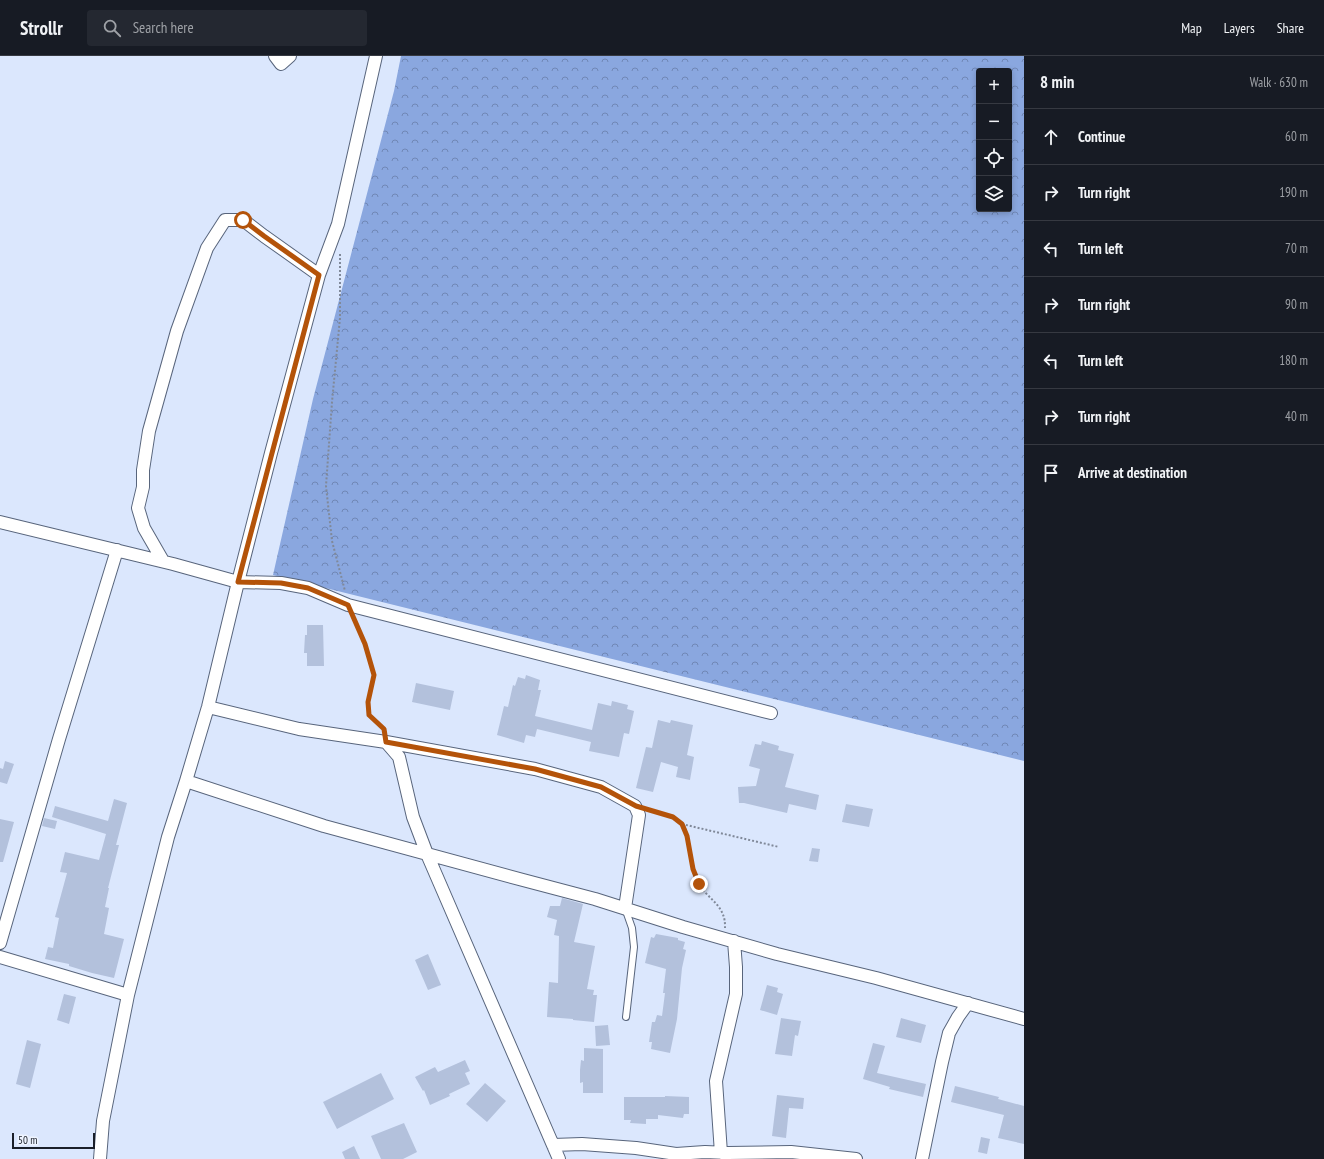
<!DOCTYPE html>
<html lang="en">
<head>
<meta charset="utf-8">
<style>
  :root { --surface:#171b24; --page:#242831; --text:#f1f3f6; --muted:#9ea1a6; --line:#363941 }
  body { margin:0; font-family:"PT Sans Narrow",sans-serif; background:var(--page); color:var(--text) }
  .controls { position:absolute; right:12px; top:12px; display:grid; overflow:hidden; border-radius:4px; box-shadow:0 2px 6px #0003 }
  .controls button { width:36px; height:36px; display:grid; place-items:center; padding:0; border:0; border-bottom:1px solid var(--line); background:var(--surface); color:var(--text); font:20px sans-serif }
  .scale { position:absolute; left:12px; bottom:10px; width:83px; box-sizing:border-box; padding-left:4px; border:2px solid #1a1f29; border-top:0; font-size:11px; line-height:14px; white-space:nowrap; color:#1a1f29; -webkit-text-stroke:3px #eef4ff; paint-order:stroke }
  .stop { position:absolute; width:12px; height:12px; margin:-9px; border:3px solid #b45309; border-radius:50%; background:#fff }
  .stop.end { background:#b45309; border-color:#fff; box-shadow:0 1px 4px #0008 }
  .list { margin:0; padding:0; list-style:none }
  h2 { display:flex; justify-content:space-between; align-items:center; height:52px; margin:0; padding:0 16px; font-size:17px }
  h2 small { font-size:13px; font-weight:400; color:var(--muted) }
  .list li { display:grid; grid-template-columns:26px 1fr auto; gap:12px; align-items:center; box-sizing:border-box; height:56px; padding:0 16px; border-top:1px solid var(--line) }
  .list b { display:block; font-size:15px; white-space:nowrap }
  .list em { font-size:13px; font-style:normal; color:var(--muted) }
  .icon { flex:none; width:22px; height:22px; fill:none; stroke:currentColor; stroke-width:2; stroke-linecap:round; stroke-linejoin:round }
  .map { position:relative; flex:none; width:1024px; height:1103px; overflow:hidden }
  header { display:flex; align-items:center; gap:24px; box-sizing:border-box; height:56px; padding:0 20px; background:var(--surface); border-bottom:1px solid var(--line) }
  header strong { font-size:19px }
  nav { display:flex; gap:22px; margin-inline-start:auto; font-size:14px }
  .search { width:280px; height:36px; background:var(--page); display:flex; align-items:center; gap:10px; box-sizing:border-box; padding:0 14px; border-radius:4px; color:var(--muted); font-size:15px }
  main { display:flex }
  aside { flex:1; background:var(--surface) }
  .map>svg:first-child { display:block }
</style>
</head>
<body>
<header>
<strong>Strollr</strong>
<div class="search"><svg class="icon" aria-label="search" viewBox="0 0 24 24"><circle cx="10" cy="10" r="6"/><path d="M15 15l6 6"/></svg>Search here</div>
<nav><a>Map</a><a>Layers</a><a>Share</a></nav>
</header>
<main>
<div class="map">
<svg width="1024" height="1103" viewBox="0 0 1024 1103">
  <defs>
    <pattern id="forest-crowns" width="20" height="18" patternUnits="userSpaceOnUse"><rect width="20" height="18" fill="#8aa7df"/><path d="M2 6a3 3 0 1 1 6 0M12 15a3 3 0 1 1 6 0" fill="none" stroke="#7087b5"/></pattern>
  </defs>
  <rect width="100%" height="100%" fill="#dbe7fd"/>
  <!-- forest -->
  <path fill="url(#forest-crowns)" fill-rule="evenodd" d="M401 0H1024V705L273 519 313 343 394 35ZM979 15H1009V153H979Z"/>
  <!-- building -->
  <path fill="#b3c1dc" d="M307 569H323L324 610H307V597H304L305 579H307Z
    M526 619 540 624 538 634H541L535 660 592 674 598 647 611 650 612 645 628 649 627 653 634 655 629 678 624 677 619 701 589 695 591 686 537 673 535 681 526 679 524 687 497 679 504 650 508 651 513 629 515 630 518 621 525 623Z
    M416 627 454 635 450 654 412 646Z
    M658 664 670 667 671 664 693 669 687 699 694 701 690 724 676 721 678 711 661 706 653 736 636 732 646 691 652 692Z
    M762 685 779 690 778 694 794 698 785 731 819 739 816 754 789 748 787 757 744 747H739L738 731 756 730 760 713 749 710 755 688 761 689Z
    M5 705 14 708 7 728 0 726V712L3 713Z
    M114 743 127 747 116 789H119L108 832H109L105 851 109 852 104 878 124 883 114 922 92 917 69 910V908L45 903 48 891 53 892 59 862 55 861 67 817 60 816 65 796 99 804 106 778 52 761 55 750 108 765Z
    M846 748 873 753 869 771 842 766Z
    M44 762 57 765 55 773 42 770Z
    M0 763 14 766 3 806H0Z
    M812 792 820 793 818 806 809 805Z
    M562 842 583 848 574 886 595 890 587 933 594 934 593 939H597L594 966 573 964V963L547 961 549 926 558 927 559 880 554 879 557 864 547 861 550 850H560Z
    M656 878 678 882V884L685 886 683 893 686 894 682 912 677 963 670 997 651 993 652 986H649L652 966H655L657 959 662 960 665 937H663L666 913 645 907 651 881 654 882Z
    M428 898 441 929 428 934 415 904Z
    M767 929 778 932 777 936 783 938 777 959 760 954Z
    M64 938 76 941 69 968 57 964Z
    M781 962 801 965 798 980 795 979 792 1000 775 998Z
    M901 962 926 969 921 987 896 981Z
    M608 969 610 989 596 990 595 970Z
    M27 984 41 988 30 1032 16 1028Z
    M873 987 885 990 877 1017 926 1028 923 1041 889 1033 890 1031 863 1023Z
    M584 992 603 993V1037H583V1026L580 1027V1014L581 1004 584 1005Z
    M465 1004 470 1015 465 1017 470 1028 449 1038 450 1040 430 1049 424 1034 423 1035 415 1021 435 1011 438 1016Z
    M381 1017 394 1043 337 1073 323 1046Z
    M485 1027 506 1045 487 1066 466 1048Z
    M955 1030 999 1041 998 1043 1024 1050V1088L998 1082 1004 1059 951 1046Z
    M777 1039 804 1042 803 1053 789 1052 786 1082 772 1080Z
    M665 1040 689 1041V1058H684L683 1062 658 1059V1063H646V1068L630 1067 631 1064H624V1041H665Z
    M404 1067 417 1096 403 1103H381L371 1080Z
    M981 1081 990 1083 987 1098 978 1096Z
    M354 1090 360 1103H345L342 1096Z"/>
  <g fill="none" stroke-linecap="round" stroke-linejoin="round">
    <!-- lane casing -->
    <g stroke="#58657c" stroke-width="8">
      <path id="lane" d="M625 852 632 872 634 891 626 961"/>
    </g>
    <!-- street casing -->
    <g stroke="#58657c" stroke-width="14">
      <path id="street" d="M275 0 281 8 290 0
        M0 466 173 508 238 526 281 527 308 532 348 549 771 657
        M163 505 144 472 138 452 143 431V414L149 375 177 275 207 192 225 164H243L264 180 319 219
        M208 651 299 673 386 686 535 713 601 731 635 750 639 759 625 852
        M386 686 399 701 413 761 427 798 559 1103
        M186 725 324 770 523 824 595 843 683 871 777 898 876 922 1024 963
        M0 887 59 683 117 494
        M0 901 128 939
        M553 1089 582 1088 636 1092 676 1098 705 1096 728 1097 791 1096 856 1103
        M721 1097 716 1025 736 938V911L734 885
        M100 1103 103 1065 128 939 168 781 186 725 208 651 238 526 271 397 319 219 338 168 376 0
        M922 1103 942 1006 949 977 958 961 968 947"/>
    </g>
    <!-- path -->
    <path stroke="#808999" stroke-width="2" stroke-dasharray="2 2" stroke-linecap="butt" d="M340 198V262L332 346 326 430 332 485 345 535
      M354 562 365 588 374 619 368 645 369 659 384 673V674
      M648 753C659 757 674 759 682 767 690 777 690 800 693 812 694 817 696 822 698 826 707 844 726 848 725 872
      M682 768 779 791"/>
    <!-- lane -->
    <use href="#lane" stroke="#fff" stroke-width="6"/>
    <!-- street -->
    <use href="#street" stroke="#fff" stroke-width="12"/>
  </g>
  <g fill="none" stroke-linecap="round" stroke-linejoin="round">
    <!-- route -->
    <path stroke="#b45309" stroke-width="5" d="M243 164 264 180 319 219 238 526 281 527 308 532 348 549 365 588 374 619 368 646 369 659 384 673 386 686 535 713 601 731 636 750 673 761 682 768 687 780 693 813 699 828"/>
  </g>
</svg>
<div class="controls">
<button>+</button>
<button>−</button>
<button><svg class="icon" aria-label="locate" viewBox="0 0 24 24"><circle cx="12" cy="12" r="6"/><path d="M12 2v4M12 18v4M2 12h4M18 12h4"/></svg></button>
<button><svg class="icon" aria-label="layers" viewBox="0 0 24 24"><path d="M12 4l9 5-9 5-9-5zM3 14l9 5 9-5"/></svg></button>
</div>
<div class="scale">50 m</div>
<div class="stop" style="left:243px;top:164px"></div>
<div class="stop end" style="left:699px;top:828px"></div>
</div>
<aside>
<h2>8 min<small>Walk · 630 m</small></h2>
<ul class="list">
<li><svg class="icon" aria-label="ahead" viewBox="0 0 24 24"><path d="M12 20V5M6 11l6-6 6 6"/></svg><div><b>Continue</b></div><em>60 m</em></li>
<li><svg class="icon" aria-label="right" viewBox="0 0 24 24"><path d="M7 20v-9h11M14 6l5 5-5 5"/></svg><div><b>Turn right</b></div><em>190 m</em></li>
<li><svg class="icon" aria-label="left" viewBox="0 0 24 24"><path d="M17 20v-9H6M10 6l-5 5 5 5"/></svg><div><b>Turn left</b></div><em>70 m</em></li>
<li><svg class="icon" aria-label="right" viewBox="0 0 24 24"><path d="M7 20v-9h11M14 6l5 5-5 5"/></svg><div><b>Turn right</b></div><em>90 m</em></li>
<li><svg class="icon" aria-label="left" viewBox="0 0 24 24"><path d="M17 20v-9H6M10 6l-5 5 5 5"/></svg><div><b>Turn left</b></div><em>180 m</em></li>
<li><svg class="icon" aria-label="right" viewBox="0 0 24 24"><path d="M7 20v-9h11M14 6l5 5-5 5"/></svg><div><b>Turn right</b></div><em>40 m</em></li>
<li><svg class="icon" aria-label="arrive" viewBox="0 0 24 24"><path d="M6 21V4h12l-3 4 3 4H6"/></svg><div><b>Arrive at destination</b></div></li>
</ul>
</aside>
</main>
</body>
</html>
